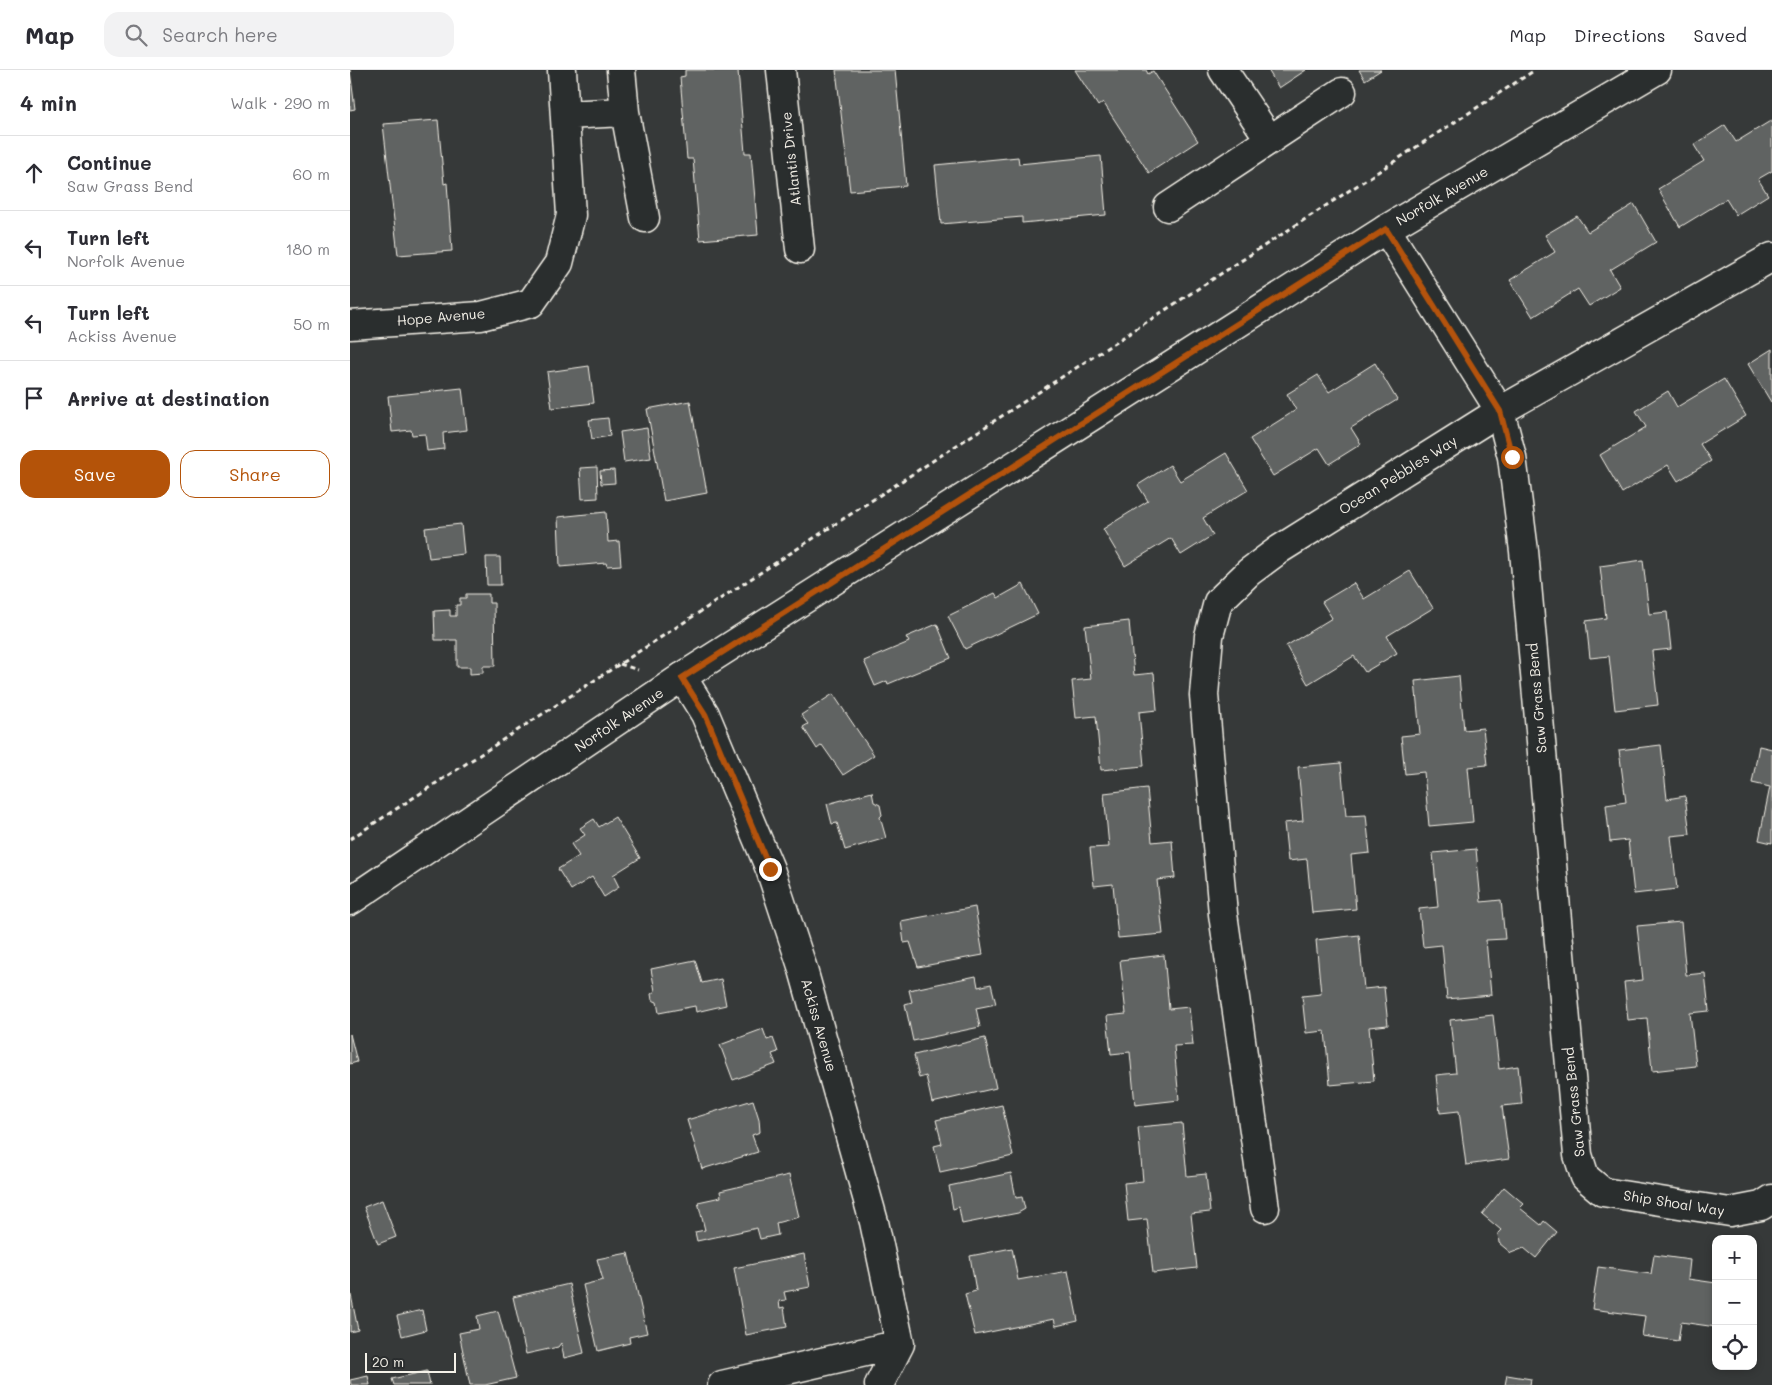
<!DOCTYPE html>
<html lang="en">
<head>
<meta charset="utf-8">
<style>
  :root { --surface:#fff; --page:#f2f2f3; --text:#2b2b33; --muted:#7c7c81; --line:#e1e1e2; --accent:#b45309 }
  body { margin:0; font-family:Mali,sans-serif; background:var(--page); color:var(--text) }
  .controls { position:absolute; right:15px; bottom:15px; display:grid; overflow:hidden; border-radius:10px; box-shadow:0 2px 8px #0003 }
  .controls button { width:45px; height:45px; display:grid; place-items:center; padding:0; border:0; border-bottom:1px solid var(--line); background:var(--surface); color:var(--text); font:25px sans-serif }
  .scale { position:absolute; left:15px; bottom:12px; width:91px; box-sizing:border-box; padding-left:5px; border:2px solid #f4f1e8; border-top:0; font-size:14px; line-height:18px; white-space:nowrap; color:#f4f1e8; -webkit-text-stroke:4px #2a2d2e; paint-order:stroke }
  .stop { position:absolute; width:15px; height:15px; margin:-11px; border:4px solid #b45309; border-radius:50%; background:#fff }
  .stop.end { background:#b45309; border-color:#fff; box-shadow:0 1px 5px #0008 }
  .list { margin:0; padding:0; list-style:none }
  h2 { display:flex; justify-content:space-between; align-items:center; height:65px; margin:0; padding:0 20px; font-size:21px }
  h2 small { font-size:16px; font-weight:400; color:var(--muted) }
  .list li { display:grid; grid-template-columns:32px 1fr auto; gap:15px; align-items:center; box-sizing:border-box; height:75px; padding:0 20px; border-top:1px solid var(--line) }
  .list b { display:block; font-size:19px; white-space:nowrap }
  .list p { margin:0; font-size:16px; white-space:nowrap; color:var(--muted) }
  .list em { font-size:16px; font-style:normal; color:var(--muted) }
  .actions { display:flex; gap:10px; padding:15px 20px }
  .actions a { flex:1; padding:11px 0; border:1px solid var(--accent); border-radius:15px; text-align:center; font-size:18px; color:var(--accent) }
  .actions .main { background:var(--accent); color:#fff }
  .icon { flex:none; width:28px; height:28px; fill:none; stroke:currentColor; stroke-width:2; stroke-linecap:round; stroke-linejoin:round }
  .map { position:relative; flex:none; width:1422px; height:1315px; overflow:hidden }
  header { display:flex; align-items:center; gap:30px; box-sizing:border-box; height:70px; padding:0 25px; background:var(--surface); border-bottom:1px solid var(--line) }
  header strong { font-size:24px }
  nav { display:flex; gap:28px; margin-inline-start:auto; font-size:18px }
  .search { width:350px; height:45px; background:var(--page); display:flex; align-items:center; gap:12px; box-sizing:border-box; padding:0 18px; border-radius:15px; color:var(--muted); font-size:19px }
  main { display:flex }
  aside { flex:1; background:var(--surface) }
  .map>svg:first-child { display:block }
</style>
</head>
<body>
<header>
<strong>Map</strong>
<div class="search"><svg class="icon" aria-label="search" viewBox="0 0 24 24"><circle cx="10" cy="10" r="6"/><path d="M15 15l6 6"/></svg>Search here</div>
<nav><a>Map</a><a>Directions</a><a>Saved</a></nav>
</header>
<main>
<aside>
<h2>4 min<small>Walk · 290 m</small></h2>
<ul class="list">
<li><svg class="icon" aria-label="ahead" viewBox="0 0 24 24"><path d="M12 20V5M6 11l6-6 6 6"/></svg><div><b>Continue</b><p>Saw Grass Bend</p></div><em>60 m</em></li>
<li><svg class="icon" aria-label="left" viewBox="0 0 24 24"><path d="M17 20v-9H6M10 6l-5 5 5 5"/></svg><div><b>Turn left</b><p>Norfolk Avenue</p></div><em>180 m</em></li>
<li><svg class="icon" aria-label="left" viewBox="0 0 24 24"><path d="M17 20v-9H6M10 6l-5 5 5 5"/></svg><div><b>Turn left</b><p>Ackiss Avenue</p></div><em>50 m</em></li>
<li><svg class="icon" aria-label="arrive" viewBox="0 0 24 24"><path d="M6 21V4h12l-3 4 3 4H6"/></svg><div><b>Arrive at destination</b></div></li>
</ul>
<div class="actions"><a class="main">Save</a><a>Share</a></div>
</aside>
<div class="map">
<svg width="1422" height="1315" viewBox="0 0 1422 1315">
  <rect width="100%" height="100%" fill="#363939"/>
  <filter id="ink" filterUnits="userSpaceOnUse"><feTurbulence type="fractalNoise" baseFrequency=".02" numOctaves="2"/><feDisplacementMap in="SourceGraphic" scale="10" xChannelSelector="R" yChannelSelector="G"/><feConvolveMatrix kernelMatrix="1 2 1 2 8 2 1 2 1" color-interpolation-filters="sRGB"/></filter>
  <g filter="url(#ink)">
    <!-- building -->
    <path fill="#616362" stroke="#f4f1e8" d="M0 0 5 39 0 40Z
      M335 0H393L388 1 395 83H401L408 165 350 170 343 89H337L330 7 335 6Z
      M486 0H545L556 116 500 121Z
      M725 0H796L798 4 803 1 848 71 799 103 753 32 748 36Z
      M918 0H956L929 18Z
      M1009 0H1031L1015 10Z
      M88 50 94 114 97 113 102 181 48 185 33 54Z
      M1422 50V101L1408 109 1418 125 1386 145 1376 129 1330 157 1308 119 1354 91 1344 75 1375 55 1386 72Z
      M751 86 756 145 672 153V147L591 154 585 95 668 87 669 94Z
      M1284 134 1306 172 1260 200 1270 217 1239 236 1228 219 1183 247 1160 210 1205 182 1195 165 1227 146 1238 162Z
      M1422 279V331L1421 332 1398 294Z
      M1025 293 1047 330 1001 358 1011 374 979 394 969 378 923 406 900 369 946 340 937 324 968 305 979 322Z
      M239 296 244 333 202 338 197 302Z
      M1374 309 1396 346 1350 374 1361 391 1328 411 1318 395 1272 423 1250 385 1296 357 1286 341 1318 321 1327 337Z
      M112 318 117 360 93 363 94 379 77 381 75 364 62 365 61 360 42 362 38 326Z
      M340 331 357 423 314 431 297 339Z
      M258 348 260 366 242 369 239 350Z
      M297 358 301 388 274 392 270 362Z
      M876 383 898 420 853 448 863 465 831 485 821 468 775 496 753 459 798 431 788 415 820 395 830 411Z
      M247 397 248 428 232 429 230 398Z
      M264 400 265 413 251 414 250 401Z
      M256 442 258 472 269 471 271 495 257 496 256 493 210 497 208 447Z
      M111 454 114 484 79 488 75 458Z
      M136 487H150L151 515H137Z
      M1293 490 1299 544 1317 542 1321 579 1302 581 1308 635 1265 640 1259 586 1240 588 1236 551 1256 548 1250 496Z
      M1060 501 1083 538 1037 566 1047 583 1015 602 1004 586 958 614 936 576 982 548 972 532 1004 513 1014 529Z
      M673 514 688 544 615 579 598 546 645 523 648 528Z
      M116 524H139V533H144L145 596H133V603L120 604V597H107V570H85L84 541 100 540V546H106V535H110V528H116Z
      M779 551 784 605 804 603 807 640 789 642 794 696 751 700 746 646 726 648 722 611 741 609 735 556Z
      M587 554 601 588 538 614 537 611 525 616 514 591 559 572 556 567Z
      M1109 606 1114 660 1133 658 1137 695 1118 697 1123 752 1079 756 1074 702 1055 704 1051 666 1070 664 1065 611Z
      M483 624 524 685 493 705 472 675 467 679 453 657 458 654 451 645Z
      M1311 675 1317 729 1335 726 1340 764 1321 766 1327 819 1284 824 1278 770 1260 772 1256 735 1276 732 1269 680Z
      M1409 676 1422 679V773L1409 770 1420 717 1402 713Z
      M991 693 996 746 1016 745 1020 783 1001 785 1006 839 962 843 957 789 938 791 934 753 953 751 948 697Z
      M797 718 802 772 822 770 825 808 807 810 813 864 768 868 763 814 744 816 740 778 759 777 754 723Z
      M522 722 524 732 530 735 532 745 530 747 536 768 495 780 487 753 482 754 477 734Z
      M265 747 290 788 263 805 269 817 254 827 242 807 221 820 208 799 229 786 221 774 235 765 230 758 244 749 249 757Z
      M1126 779 1131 832 1151 830 1155 869 1136 870 1141 925 1097 929 1092 875 1073 877 1069 839 1088 837 1083 783Z
      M625 837 633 885 568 897 560 872 554 873 551 851Z
      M1331 852 1336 905 1355 903 1359 941 1340 943 1346 996 1302 1001 1297 948 1278 950 1274 912 1293 910 1287 856Z
      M1009 865 1014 919 1034 917 1038 955 1019 957 1024 1011 980 1015 975 961 956 963 952 926 971 924 966 870Z
      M814 885 819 939 839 937 843 975 824 976 829 1030 785 1035 780 982 761 984 757 946 776 944 770 890Z
      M345 890 352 913 371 909 376 935 346 942 345 936 309 943 307 932 302 930 301 924 305 921 301 899Z
      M626 906 628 917 641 914 646 934 626 938 630 957 563 971 555 934 562 932 559 920Z
      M1143 945 1149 999 1168 996 1172 1034 1152 1036 1159 1089 1116 1095 1109 1041 1090 1043 1086 1005 1106 1003 1100 950Z
      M413 959 417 970 423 968 428 982 422 984 426 994 383 1010 370 975Z
      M0 964 7 992 0 994Z
      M635 968 646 1018 582 1033 576 1006 569 1008 564 985Z
      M403 1030 409 1049 410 1062 402 1065 408 1082 352 1099 337 1050Z
      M652 1035 663 1086 590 1102 584 1076 592 1074 586 1050Z
      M832 1053 837 1106 856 1104 860 1142 841 1144 847 1198 803 1203 797 1149 778 1151 774 1113 793 1111 788 1057Z
      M661 1103 666 1128 672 1127 675 1139 668 1143 612 1154 609 1137 603 1139 599 1116Z
      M439 1105 449 1147 426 1153 428 1165 410 1169 407 1158 347 1171 345 1162 355 1160 348 1132 371 1127 370 1121Z
      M1154 1117 1174 1134 1170 1138 1191 1155 1194 1151 1207 1162 1186 1188 1174 1178 1161 1183 1149 1173 1148 1163 1151 1160 1132 1144Z
      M32 1130 46 1167 28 1174 14 1137Z
      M662 1178 668 1210 718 1201 728 1251 706 1256 704 1249 625 1265 615 1224 626 1221 620 1186Z
      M278 1183 297 1263 279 1267 280 1273 248 1281 233 1215 253 1210 247 1189Z
      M454 1184 460 1217 434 1222 436 1230 429 1231 430 1238 434 1237 437 1257 396 1265 384 1198Z
      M1304 1185 1340 1190 1338 1209 1366 1213V1257L1331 1252 1328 1271 1292 1266 1295 1246 1242 1239 1248 1197 1301 1204Z
      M219 1214 234 1283 214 1288 211 1273 208 1277 176 1284 163 1227Z
      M0 1220 8 1260 0 1262Z
      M72 1240 76 1260 52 1266 47 1246Z
      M148 1241 166 1308 135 1315H120L109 1263 129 1259 127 1246Z
      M77 1301 80 1315H44L42 1309Z
      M1157 1305 1181 1309 1180 1315H1155Z
      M18 1306 20 1315H1L0 1310Z"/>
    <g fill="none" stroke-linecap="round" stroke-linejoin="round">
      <!-- minor casing -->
      <g stroke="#f4f1e8" stroke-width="31">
        <path id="minor" d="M431 0 450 179
          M873 0 920 70
          M275 42 295 148
          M215 45 275 42 271 0
          M818 137 992 22
          M1036 159 1150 341 1162 387 1174 481 1228 1085 1235 1107 1253 1122 1380 1142 1411 1136 1422 1129
          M0 255 131 246 181 233 209 193 221 145 212 0
          M332 607 355 644 420 799 452 896 524 1152 550 1274 529 1315
          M915 1138 873 844 854 625 859 566 868 532 899 502 930 479 1150 341 1422 187
          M372 1315 550 1274"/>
      </g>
      <!-- major casing -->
      <g stroke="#f4f1e8" stroke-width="31">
        <path id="major" d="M0 831 332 607 1036 159 1307 0"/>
      </g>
      <!-- path -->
      <path stroke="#f4f1e8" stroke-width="3" stroke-dasharray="5 4" stroke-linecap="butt" d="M270 594 288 600
        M0 769 1185 0"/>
      <!-- minor -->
      <use href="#minor" stroke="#2a2d2e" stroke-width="28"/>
      <!-- major -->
      <use href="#major" stroke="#2a2d2e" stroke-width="28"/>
    </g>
  </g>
  <g fill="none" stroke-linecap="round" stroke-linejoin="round" filter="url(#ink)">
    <!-- route -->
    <path stroke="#b45309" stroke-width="6" d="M420 799 355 644 332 608 1036 159 1150 341 1162 387"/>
  </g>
  <g text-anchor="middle" stroke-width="4" stroke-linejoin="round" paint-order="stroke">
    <!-- street labels -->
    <g font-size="14" fill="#f4f1e8" stroke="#2a2d2e">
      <text transform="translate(441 89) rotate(-96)" y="5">Atlantis Drive</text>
      <text transform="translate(1092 126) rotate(-30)" y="5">Norfolk Avenue</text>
      <text transform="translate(91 247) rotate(-5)" y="5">Hope Avenue</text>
      <text transform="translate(1048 405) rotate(-32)" y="5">Ocean Pebbles Way</text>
      <text transform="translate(1187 628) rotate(-95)" y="5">Saw Grass Bend</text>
      <text transform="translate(269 650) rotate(-34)" y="5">Norfolk Avenue</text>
      <text transform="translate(469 955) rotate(74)" y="5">Ackiss Avenue</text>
      <text transform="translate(1224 1032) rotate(-96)" y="5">Saw Grass Bend</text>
      <text transform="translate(1324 1133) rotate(9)" y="5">Ship Shoal Way</text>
    </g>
  </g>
</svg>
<div class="controls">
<button>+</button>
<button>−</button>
<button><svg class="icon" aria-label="locate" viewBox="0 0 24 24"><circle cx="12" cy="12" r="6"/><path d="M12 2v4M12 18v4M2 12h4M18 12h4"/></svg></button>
</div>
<div class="scale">20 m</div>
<div class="stop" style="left:1162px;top:387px"></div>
<div class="stop end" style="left:420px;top:799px"></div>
</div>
</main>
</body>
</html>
